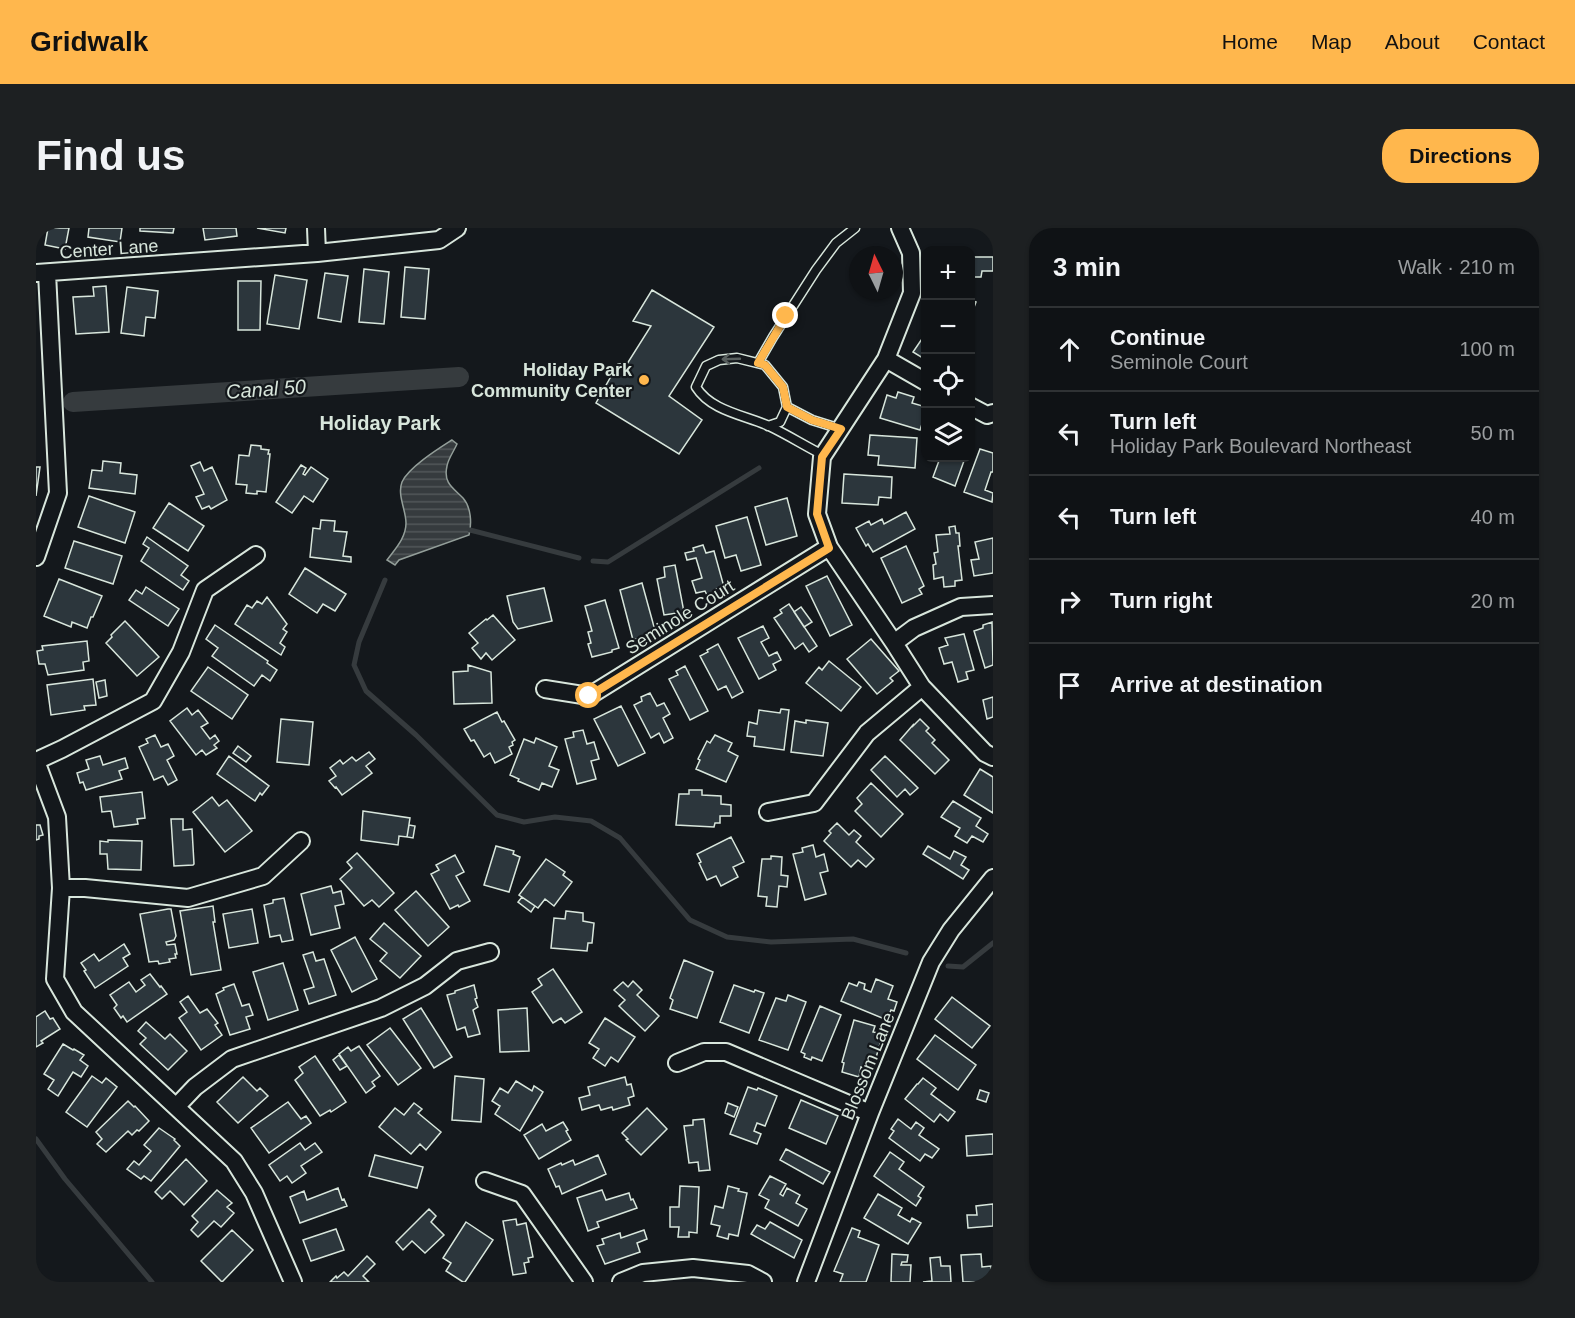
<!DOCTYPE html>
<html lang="en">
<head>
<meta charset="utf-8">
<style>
  :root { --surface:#0f1215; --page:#1d2022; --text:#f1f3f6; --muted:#9b9ea0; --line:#2f3234; --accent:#ffb74d }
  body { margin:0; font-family:Arial,sans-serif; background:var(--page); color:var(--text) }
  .controls { position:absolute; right:18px; top:18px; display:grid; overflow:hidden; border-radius:12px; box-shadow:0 2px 4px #0004 }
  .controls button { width:54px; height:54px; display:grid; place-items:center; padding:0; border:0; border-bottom:2px solid var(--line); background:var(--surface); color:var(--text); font:30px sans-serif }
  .compass { position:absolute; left:813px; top:18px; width:54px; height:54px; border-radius:50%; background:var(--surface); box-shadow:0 2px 4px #0004; rotate:355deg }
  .stop { position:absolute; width:18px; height:18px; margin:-14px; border:4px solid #ffb74d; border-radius:50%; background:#fff }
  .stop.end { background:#ffb74d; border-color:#fff; box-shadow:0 2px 6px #0008 }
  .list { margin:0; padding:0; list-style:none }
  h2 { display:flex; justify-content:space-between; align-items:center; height:78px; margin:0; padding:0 24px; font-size:26px }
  h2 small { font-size:20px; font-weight:400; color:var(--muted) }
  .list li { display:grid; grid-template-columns:39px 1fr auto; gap:18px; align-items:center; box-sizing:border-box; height:84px; padding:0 24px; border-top:2px solid var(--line) }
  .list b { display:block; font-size:22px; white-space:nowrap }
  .list p { margin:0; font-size:20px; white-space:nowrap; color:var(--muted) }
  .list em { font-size:20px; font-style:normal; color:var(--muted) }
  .icon { flex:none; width:33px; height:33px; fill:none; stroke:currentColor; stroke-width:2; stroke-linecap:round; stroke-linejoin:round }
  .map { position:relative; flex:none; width:957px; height:1054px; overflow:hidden; border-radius:24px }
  header { display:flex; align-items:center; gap:36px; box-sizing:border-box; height:84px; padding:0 30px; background:var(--accent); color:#111 }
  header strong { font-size:28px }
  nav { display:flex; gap:33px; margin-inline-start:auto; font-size:21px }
  .intro { display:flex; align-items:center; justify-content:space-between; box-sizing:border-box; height:144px; padding:0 36px }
  h1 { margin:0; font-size:42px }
  .button { padding:15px 27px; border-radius:24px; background:var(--accent); color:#111; font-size:21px; font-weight:700 }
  main { display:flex; gap:36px; padding:0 36px }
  aside { flex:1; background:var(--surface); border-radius:24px; box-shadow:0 2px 4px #0004 }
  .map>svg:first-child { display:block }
</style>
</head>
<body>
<header>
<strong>Gridwalk</strong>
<nav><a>Home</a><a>Map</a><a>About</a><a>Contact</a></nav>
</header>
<div class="intro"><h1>Find us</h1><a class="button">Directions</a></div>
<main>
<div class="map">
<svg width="957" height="1054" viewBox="0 0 957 1054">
  <defs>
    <pattern id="water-rules" width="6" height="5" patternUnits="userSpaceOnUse" patternTransform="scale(1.5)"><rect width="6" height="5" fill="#363b3e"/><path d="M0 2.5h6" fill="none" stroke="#525759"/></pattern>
  </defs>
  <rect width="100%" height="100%" fill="#14181c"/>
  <!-- water -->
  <path fill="url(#water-rules)" stroke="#939e99" stroke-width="1.5" d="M416 212 421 216C418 223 412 231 411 238 407 255 417 260 427 270 435 279 436 295 433 307L363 332 359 337 351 332C359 321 370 310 370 295 370 282 361 267 366 254 373 239 402 221 416 212Z"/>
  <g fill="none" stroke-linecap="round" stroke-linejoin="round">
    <!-- stream -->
    <path stroke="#363b3e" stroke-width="5" d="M434 302 543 330
      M557 333 572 334 723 240
      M349 352 323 414 318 437 330 463 380 507 461 587 488 594 519 589 555 593 584 610 654 692 691 709 735 714 817 711 870 725
      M912 738 927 739 957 715
      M0 911 29 951 116 1054"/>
    <!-- canal -->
    <path stroke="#363b3e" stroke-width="20" d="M37 174 423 149"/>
  </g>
  <!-- building -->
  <path fill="#2c363c" stroke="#d8e6dc" stroke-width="1.5" d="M12 0H33L29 21 9 17Z
    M53 0H86L84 14 52 9Z
    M104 0H138L137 5 104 3Z
    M167 0H200L201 8 169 12Z
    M221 0H250L249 5Z
    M934 29H957V43H946L945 49H934Z
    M369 39 393 41 389 91 365 89Z
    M328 41 353 44 348 96 323 94Z
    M289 45 312 48 305 94 282 90Z
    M239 47 271 52 263 101 231 96Z
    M202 53H225L224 102H202Z
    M70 58 73 104 40 106 37 69 58 68 57 59Z
    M91 59 122 63 119 90 110 89 108 108 85 105Z
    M616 62 678 99 633 168 666 192 643 226 560 175 582 136H591L615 98 597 93Z
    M934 72 940 74 934 90Z
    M890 105V132L877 124Z
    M862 164 878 169 876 175 890 179V194L887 193 884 202 844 190 851 167 860 170Z
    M834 207 881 210 879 240 842 237 843 228 832 227Z
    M215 217 225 218V221L233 222 232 226H234L230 264 221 263V266L210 265 211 257 200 256 203 227 213 228Z
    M944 221 957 225V244H955L949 262 957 265 956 274 928 264Z
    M904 230H929L919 258 897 249Z
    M67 233 85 235 84 245 101 247 99 266 53 260 56 242 66 243Z
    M164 234 168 243 176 239 191 272 175 281 173 278 166 281 160 269 168 266 155 238Z
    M265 237 270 240 267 246 269 247 275 239 292 251 277 274 268 268 256 285 240 274Z
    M0 239H4L0 268Z
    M808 246 856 249 855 270 843 269 842 277 806 275Z
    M53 268 99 284 89 315 42 299Z
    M751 270 761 308 730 317 719 279Z
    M133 275 168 298 152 323 117 300Z
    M870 284 879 301 837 324 832 316 830 318 820 300 833 293 835 297 846 291 848 296Z
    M711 289 725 337 705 343 700 327 689 330 680 298Z
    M285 292 299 293 298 303 311 304 307 328 315 329V334L274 329 277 300 284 301Z
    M919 298 920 305H923L924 318H922L926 352 919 353V358L908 359 907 349 898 351 897 337 900 336 898 325 902 324 900 307 914 306 913 299Z
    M111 309 152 338 145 347 153 353 147 362 105 333 113 320 107 316Z
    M957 310V345L938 348 935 332 943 331 939 314Z
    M38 313 86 328 77 356 29 340Z
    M667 317 670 325 678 323 688 359 680 361 681 364 671 367 669 363 660 365 656 353 666 350 660 330 651 332 649 325 658 323 657 320Z
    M870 318 888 358 883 361 886 366 866 375 845 330Z
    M639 337 648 384 628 387 621 351 629 349 628 339Z
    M269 340 310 366 299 383 287 376 281 385 253 366Z
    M791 348 816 397 794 408 770 358Z
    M23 351 66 368 57 389H55L51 400 36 394 35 399 8 388Z
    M606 355 620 406 597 412 584 362Z
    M110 359 143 381 132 398 93 372 100 362 106 366Z
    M508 360 516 393 482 401 477 394 471 368Z
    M231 369 251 396 247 401 251 404 244 415 249 419 245 427 199 396 211 377 216 380 221 373 226 376Z
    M569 372 583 420 576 422V424L556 429 552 416 555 415 552 404 556 403 549 378Z
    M753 376 781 418 773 424 767 415 759 421 738 390 746 385 744 382Z
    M765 379 776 394 768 399 758 384Z
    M457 387 479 412 456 432 450 425 445 431 436 420 442 415 433 405 450 391 451 392Z
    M89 393 123 429 101 448 70 415 76 409 75 407Z
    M956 394 957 437 949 440 938 403 947 400V397Z
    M179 397 232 433 231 435 241 442 234 453 226 447 218 458 176 428 182 420 170 411Z
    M727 398 733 410 725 414 733 428 741 424 745 432 737 436 740 442 723 451 702 410Z
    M928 406 938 442 930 444 932 451 922 454 916 434 908 436 903 420 912 417 909 410Z
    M835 411 863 443 854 450 857 453 841 466 811 431Z
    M51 413 53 433 47 434 48 442 12 447 9 436H3L1 423 7 422 6 418Z
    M682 416 707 464 696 470 690 458 682 462 664 428 672 424 671 422Z
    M793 433 825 459 805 483 770 455 783 439 786 442Z
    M432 437 455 444 456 475 418 476 417 444 432 443Z
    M649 438 672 483 654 492 633 451 642 447 640 443Z
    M172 439 212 467 196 491 155 463Z
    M57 451 60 477 48 478 49 482 15 487 11 457Z
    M69 452 71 468 63 470 60 454Z
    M614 465 621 478 628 475 634 486 627 490 637 510 628 515 623 505 615 510 598 477 606 473 605 469Z
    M957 469V489L951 491 947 472Z
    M585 478 609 525 582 538 558 491Z
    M151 480 156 487 162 482 172 495 165 499 174 511 179 507 183 513 178 517 181 520 170 527 166 522 160 527 134 493Z
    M745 481 753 482 748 522 718 518 719 509 711 508 713 494 721 496 723 482 744 485Z
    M461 484 466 494 468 493 479 512 476 514 477 517 473 519 476 526 459 535 454 525 448 529 438 512 435 513 428 501Z
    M245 491 277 494 273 537 241 534Z
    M884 491 893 500 890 503 899 512 896 515 913 532 899 546 864 512 877 497V498Z
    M770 492 792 495 787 528 755 524 759 493 770 495Z
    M547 502 551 516 558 514 563 531 555 533 560 551 541 556 529 511 538 509 537 504Z
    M119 507 125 519 132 516 138 528 131 532 141 552 132 557 127 548 118 552 103 519 112 515 110 511Z
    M679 507 696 515 692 523 702 528 690 554 660 541 664 532 662 531 671 513 674 515Z
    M500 510 521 519 513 538 523 542 516 559 506 555 503 562 482 553 483 551 474 547 488 511 498 515Z
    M202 518 215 528 210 534 197 525Z
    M333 524 339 531 330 538 336 545 306 567 300 559 299 560 293 553 300 548 294 540 304 532 307 536 316 529 320 533Z
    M64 528 67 537 89 530 92 540 83 543 86 551 50 562 47 554 44 555 41 545 53 541 50 532Z
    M193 528 233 558 226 567 224 565 219 573 181 546Z
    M849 528 882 560 874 567 869 561 861 569 835 542Z
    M944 541 957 549V585L928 567Z
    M835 555 867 586 845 609 819 583 826 576 821 570Z
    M653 562H666V567L685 568V576L695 577V588H684V595H679L678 599 640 597 643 566H653Z
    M106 564 109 590 101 591 102 596 78 599 75 583 66 584 64 569Z
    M176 569 183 578 191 572 216 603 189 624 157 584Z
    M917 573 945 590 940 598 952 606 947 614 936 608 931 615 919 608 924 600 905 589Z
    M327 583 374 590 371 609 363 608 362 617 325 612Z
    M135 591H147V602L156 601 158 636 157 637 138 638Z
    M801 595 813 607 818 602 825 608 820 614 838 631 830 639 822 632 815 639 788 613 795 605 793 603Z
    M0 597H4L7 607 3 608V611L0 612Z
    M373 597 379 598 377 610 371 609Z
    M695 609 708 634 697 639 702 649 685 658 680 648 671 652 663 635 665 634 661 626Z
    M72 612 106 613 105 642 72 641 71 626H64V613L72 614Z
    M777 617 780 629 788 626 792 643 784 645 790 666 769 672 757 626 767 624 766 620Z
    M460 618 478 623 477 626 484 629 473 664 448 657Z
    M892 618 914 631 918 623 930 629 925 637 933 642 927 651 887 626Z
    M321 625 358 665 343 679 336 672 328 678 304 651 316 640 311 634Z
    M419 627 428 644 420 648 434 673 423 679 422 677 414 681 395 646 403 642 400 637Z
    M735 628 746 629 745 647 752 648 751 659 743 658 741 679 730 678 731 669 722 668 726 631H735Z
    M510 631 529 644 527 647 536 654 518 678 509 671 502 680 483 667Z
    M295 658 297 665 305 663 308 676 299 678 304 700 275 707 265 666Z
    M380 663 413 699 392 718 359 682Z
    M486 669 499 678 495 684 482 674Z
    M248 670 257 712 246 714 244 707 234 709 228 677 237 675V672Z
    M177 678 179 694H177L185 742 155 747 144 683Z
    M132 681H135L140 708 138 712 130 714 131 717 139 716 141 726H139L140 730 133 731 134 734 123 736 122 733 113 734 104 686Z
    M216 681 222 715 193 720 187 686Z
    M530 683 547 685V693L558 695 556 715H552L551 723 515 720 518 690 529 691Z
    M348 695 385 728 364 750 344 733 351 725 334 711Z
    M319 709 341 751 316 764 295 722Z
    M88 716 94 726 87 730 92 738 59 760 48 743 50 742 45 735 58 726 63 733Z
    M277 724 280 733 288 731 300 767 273 776 268 762 278 759 267 727Z
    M648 732 677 744 661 790 634 781 637 772 634 770Z
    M247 735 262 782 232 792 217 744Z
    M517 741 546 784 529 795 525 790 517 795 496 764 506 757 502 751Z
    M114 746 124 759 125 758 131 766 91 794 87 788 85 790 78 780 81 777 74 767 93 754 100 764 109 757 105 752Z
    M840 751 857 758 852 771 861 774 858 783 855 782 851 792 805 773 813 755 821 758 823 754 829 756 828 761 835 764Z
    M597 753 606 762 601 767 623 788 609 803 583 778 589 772 578 762 587 754 592 759Z
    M198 756 206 778 213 776 217 787 210 789 214 801 194 807 180 766 188 762 187 760Z
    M438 757 441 770 439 771 442 779 437 782 444 806 432 809 429 799 421 802 411 767 419 765V763Z
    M698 757 718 764 719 762 728 765 713 805 684 794Z
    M752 767 770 774 752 822 723 812 740 770 750 773Z
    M152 768 164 785 171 781 182 795 179 797 186 807 165 822 143 790 151 784 144 774Z
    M916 769 954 798 936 820 899 791Z
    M784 778 805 787 786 833 776 829 775 832 768 829 769 826 765 824Z
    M385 780 416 829 398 840 367 791Z
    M491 780 493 823 464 824 462 782Z
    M9 783 14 791 17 790 24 801 5 813 7 815 0 819V789Z
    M569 790 599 809 582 834 575 829 569 838 557 830 563 821 553 815Z
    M818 792 839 798 837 804 847 806 836 843 825 839 823 849 806 844 808 835 806 834Z
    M110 794 129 811 134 806 151 823 132 842 104 816 110 810 102 803Z
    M354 800 385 840 362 857 331 817Z
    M899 807 940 837 922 862 881 831Z
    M27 816 37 822 38 821 48 827 44 832 52 838 45 849 37 844 22 868 12 861 18 852 8 846Z
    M323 818 344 848 336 854 339 858 330 865 303 826 312 819 315 823Z
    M303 827 311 838 304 842 297 832Z
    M279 828 310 874 295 884 294 882 284 888 259 852 267 845 263 839Z
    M56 848 66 855 70 850 81 859 51 899 30 884Z
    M419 848 448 851 445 894 416 892Z
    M207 849 221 863 224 860 232 868 202 895 181 874Z
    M589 849 591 857 595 856 598 868 592 870 594 877 577 882 576 879 565 882 563 877 546 882 543 870 554 867 552 859Z
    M887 850 900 860 895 866 919 884 912 893 904 886 898 894 869 871 881 856H882Z
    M480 853 496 863 498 858 507 864 484 903 459 886 464 878 456 873 464 860 472 865Z
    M712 859 721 862 722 860 741 868 729 898 721 895 718 903 725 906 721 916 694 906Z
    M944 862 953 865 950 874 941 871Z
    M765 872 802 888 790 916 753 900Z
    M92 873 98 879 99 878 113 893 103 903 101 902 96 907 92 903 70 924 61 916 66 911 60 904Z
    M252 874 265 891 270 888 275 895 233 925 215 900Z
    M378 875 386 881 382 885 405 904 390 922 384 916 375 926 343 899 359 880 368 887Z
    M692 875 702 879 698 889 689 885Z
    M611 880 631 901 605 927 590 912 592 911 586 905Z
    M668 891 674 942 663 943 662 934 653 935 648 898 657 897V892Z
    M862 891 875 901 880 894 888 900 883 907 903 921 896 930 889 926 884 933 853 910 858 903 855 901Z
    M527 894 532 902 530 903 535 912 503 931 488 907 506 896 510 903Z
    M123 900 139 911 138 912 144 918 115 953 108 948 105 951 91 941 98 933 103 937 115 923 108 917Z
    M957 906V926L931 928 930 908Z
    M264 915 269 922 279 915 286 924 265 938 270 945 256 955 251 948 244 953 233 937Z
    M750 921 794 944 787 956 744 932Z
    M854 924 868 934 863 941 888 959 882 968 885 970 880 978 838 948Z
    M339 927 387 939 381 960 333 948Z
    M562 927 570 946 526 966 523 958 520 959 512 941 525 935 526 937 537 932 539 937Z
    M150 931 171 953 148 977 134 963 126 971 119 964Z
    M734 948 750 956 744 966 747 968 751 960 764 967 760 975 771 981 762 998 729 980 733 972 723 967Z
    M644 958 663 959 661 1005 653 1004V1009H642L643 999H634V979H643Z
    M692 958 703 961 702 963 711 965 702 1008 693 1006 692 1011 681 1008 684 998 675 996 679 978 687 980Z
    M302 960 306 972 308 971 311 978 264 995 254 969 268 963 271 972Z
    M181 962 196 975 191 979 198 985 185 999 178 993 162 1009 155 1002 162 994 156 988Z
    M566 962 570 972 593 965 595 972 597 971 601 980 561 994 563 999 552 1003 541 970Z
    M842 966 866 980 862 987 874 994 876 990 885 995 872 1016 828 990Z
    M957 976V998L932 1000 931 987H941L940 978Z
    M393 981 400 988 395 994 408 1007 389 1025 376 1013 367 1022 360 1014Z
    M480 991 481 997 490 995 497 1029 492 1030 493 1034 488 1035 490 1045 477 1047 467 993Z
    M430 994 457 1012 429 1054H427L410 1043 415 1035 407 1030Z
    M734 994 766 1012 758 1030 715 1006 721 997 729 1001Z
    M816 1000 824 1003 822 1009 843 1017 830 1054H804L807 1046 798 1043Z
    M300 1001 308 1022 275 1033 267 1012Z
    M196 1002 217 1022 186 1054 165 1033Z
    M608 1002 611 1011 601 1015 604 1024 569 1036 561 1018 568 1016 566 1011 584 1005 585 1010Z
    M856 1026 872 1027 871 1034H866L865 1037H875L874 1054H855Z
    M945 1026 946 1039 955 1038 956 1054H927L925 1027Z
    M331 1028 339 1036 327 1048 333 1054H294L300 1048 301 1050 308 1044 312 1048Z
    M904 1029 905 1038H914L915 1054H887L896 1053 894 1030Z"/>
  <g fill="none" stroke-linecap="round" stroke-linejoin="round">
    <!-- service casing -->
    <g stroke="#d8e6dc" stroke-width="11">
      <path id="service" d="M722 135 737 109 780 42 800 15 819 0
        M732 198 744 194 751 179
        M787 227C769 218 752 207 733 198 708 187 675 183 660 159L670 138 683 132 701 130 729 137 747 159 751 179 776 192 805 201"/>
    </g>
    <!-- minor casing -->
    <g stroke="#d8e6dc" stroke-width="20">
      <path id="minor" d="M280 0 281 25
        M864 0 875 25 876 65 850 131 786 229 781 286 793 319 858 415 886 459 949 525 957 529
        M0 45 281 25 403 12 421 0
        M850 131 890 154
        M934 178 951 187 957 185
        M0 329 22 265 11 45
        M858 415 878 400 925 379 957 377
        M509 461 553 468 793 319
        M0 533 21 589 25 660 19 751 38 784 198 933 218 965 257 1054
        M0 533 26 521 117 473 145 424 169 362 220 327
        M732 584 778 575 831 505 886 459
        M25 660H49L152 670 227 648 265 613
        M641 835 668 824H690L834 885
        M140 879 159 859 196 831 345 780 389 758 421 733 454 724
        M449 953 486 966 548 1054
        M585 1054 607 1045 657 1040 712 1046 727 1054
        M770 1054 834 885 895 734 915 702 957 650"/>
    </g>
    <!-- service -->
    <use href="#service" stroke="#14181c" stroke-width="8"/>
    <!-- minor -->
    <use href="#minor" stroke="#14181c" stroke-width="16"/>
  </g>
  <!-- one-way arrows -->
  <defs><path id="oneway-shaft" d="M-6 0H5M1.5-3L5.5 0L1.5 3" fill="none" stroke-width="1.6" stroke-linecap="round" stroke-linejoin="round" transform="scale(1.5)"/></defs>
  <use stroke="#59605f" href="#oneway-shaft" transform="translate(695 131) rotate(178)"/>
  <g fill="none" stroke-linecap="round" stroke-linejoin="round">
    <!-- route -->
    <path stroke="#ffb74d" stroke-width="8" d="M553 468 793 320 781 286 786 229 805 201 776 192 751 179 747 159 729 137 722 135 750 88"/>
  </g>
  <!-- markers -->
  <circle fill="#ffb74d" stroke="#14181c" stroke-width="2" cx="608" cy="152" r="6"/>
  <g text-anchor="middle" stroke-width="4.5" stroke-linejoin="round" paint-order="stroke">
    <!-- street labels -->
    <g font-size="18" fill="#d8e6dc" stroke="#14181c">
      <text transform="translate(73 21) rotate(-4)" y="6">Center Lane</text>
      <text transform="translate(644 389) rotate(-32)" y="6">Seminole Court</text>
      <text transform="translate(832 838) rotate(-68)" y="6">Blossom Lane</text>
    </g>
    <!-- poi labels -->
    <g font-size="18" font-weight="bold" fill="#d8e6dc" stroke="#14181c" text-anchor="end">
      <text x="596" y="148">Holiday Park<tspan x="596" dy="21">Community Center</tspan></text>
    </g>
    <!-- water labels -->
    <g font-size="20" font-style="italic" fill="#d8e6dc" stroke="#14181c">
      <text transform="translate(230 161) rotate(-4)" y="7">Canal 50</text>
    </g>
    <!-- neighbourhood labels -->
    <g font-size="20" font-weight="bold" fill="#d8e6dc" stroke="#14181c">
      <text x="344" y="202">Holiday Park</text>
    </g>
  </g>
</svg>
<div class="controls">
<button>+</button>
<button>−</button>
<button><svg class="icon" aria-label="locate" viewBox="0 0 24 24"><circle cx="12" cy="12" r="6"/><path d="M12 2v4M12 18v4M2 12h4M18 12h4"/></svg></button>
<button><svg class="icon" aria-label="layers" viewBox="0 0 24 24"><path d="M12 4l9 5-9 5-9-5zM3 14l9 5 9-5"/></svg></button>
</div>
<svg class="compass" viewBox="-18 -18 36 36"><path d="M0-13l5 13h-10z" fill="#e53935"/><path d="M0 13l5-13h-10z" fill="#9b9ea0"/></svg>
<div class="stop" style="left:553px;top:468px"></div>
<div class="stop end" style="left:750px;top:88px"></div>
</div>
<aside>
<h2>3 min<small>Walk · 210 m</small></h2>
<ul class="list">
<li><svg class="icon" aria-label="ahead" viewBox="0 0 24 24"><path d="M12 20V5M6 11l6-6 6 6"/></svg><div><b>Continue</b><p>Seminole Court</p></div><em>100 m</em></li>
<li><svg class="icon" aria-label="left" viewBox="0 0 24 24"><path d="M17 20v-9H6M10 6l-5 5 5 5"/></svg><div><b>Turn left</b><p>Holiday Park Boulevard Northeast</p></div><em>50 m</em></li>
<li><svg class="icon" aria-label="left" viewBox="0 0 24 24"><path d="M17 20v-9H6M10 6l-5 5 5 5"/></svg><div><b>Turn left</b></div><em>40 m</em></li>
<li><svg class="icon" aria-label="right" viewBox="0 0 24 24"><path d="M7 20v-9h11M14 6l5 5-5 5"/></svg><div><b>Turn right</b></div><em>20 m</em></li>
<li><svg class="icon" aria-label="arrive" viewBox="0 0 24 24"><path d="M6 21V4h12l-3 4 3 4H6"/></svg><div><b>Arrive at destination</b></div></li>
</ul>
</aside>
</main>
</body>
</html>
